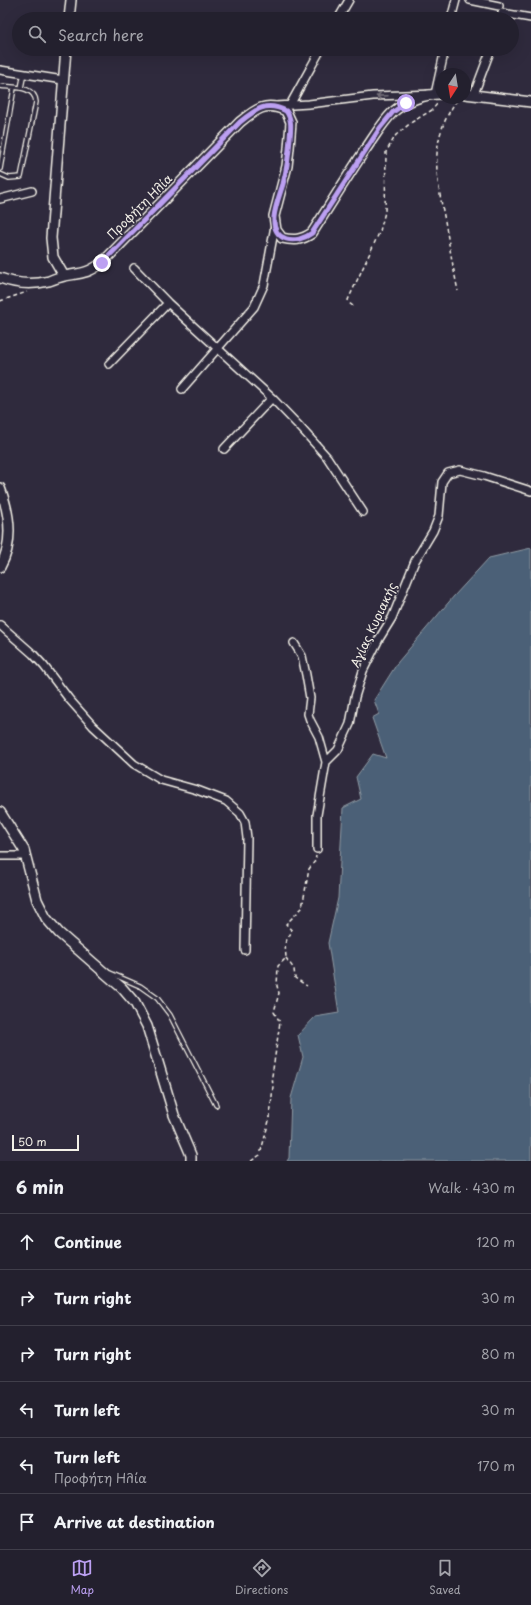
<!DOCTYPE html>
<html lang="en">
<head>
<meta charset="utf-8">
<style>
  :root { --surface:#23202e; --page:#2f2d3a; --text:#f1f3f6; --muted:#a3a3aa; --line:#403e4a; --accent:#bca0f2 }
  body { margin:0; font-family:"Playpen Sans",sans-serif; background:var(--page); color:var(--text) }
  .compass { position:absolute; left:435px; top:68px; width:36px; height:36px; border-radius:50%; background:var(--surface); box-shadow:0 4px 16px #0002; rotate:192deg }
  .scale { position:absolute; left:12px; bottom:10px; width:67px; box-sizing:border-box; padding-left:4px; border:2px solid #f4f1e8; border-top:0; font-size:11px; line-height:14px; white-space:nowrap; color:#f4f1e8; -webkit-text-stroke:3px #2f2a3d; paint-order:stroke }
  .stop { position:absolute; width:12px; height:12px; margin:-9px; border:3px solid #bca0f2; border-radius:50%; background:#fff }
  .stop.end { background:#bca0f2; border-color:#fff; box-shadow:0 1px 4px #0008 }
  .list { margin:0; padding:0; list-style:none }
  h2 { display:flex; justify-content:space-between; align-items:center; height:52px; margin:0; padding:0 16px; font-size:17px }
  h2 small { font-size:13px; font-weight:400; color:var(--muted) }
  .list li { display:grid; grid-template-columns:26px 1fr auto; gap:12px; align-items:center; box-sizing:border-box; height:56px; padding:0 16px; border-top:1px solid var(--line) }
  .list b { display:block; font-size:15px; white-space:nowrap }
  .list p { margin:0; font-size:13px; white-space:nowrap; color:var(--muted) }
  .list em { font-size:13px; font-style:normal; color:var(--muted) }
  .icon { flex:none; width:22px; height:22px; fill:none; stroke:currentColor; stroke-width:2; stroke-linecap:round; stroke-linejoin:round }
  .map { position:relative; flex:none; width:531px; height:1161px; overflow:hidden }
  .search { position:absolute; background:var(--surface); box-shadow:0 4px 16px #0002; left:12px; right:12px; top:12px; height:44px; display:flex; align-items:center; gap:10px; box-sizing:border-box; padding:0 14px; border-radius:22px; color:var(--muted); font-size:15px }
  .sheet { height:388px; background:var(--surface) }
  nav { display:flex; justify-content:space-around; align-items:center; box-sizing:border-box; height:56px; border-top:1px solid var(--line); background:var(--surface); font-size:11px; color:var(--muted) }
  nav a { display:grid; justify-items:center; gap:2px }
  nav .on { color:var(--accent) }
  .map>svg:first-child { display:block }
</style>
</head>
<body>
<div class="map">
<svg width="531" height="1161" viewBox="0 0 531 1161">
  <rect width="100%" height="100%" fill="#2f2a3d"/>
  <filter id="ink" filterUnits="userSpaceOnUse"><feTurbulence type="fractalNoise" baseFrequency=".025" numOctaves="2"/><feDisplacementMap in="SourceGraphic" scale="8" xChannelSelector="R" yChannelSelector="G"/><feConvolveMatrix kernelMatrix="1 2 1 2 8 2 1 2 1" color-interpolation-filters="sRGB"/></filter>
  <g filter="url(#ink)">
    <!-- water -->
    <path fill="#4c6177" stroke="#8f9ba4" d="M531 548V1161H287L289 1158 291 1098 303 1057 298 1035 315 1017 339 1013 328 943 338 898 343 808 361 799 356 777 373 754 386 758 372 718 379 714 374 700 398 662 454 596 489 558Z"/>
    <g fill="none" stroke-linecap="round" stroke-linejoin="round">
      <!-- service casing -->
      <g stroke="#f4f1e8" stroke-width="6">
        <path id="service" d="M0 86C12 88 35 85 36 102L21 177 9 178 0 174
          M21 88 24 73
          M0 169 14 88
          M110 973 140 986 157 998 170 1015 216 1105"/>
      </g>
      <!-- minor casing -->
      <g stroke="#f4f1e8" stroke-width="10">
        <path id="minor" d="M470 0 499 6
          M502 13 531 18
          M338 19 349 0
          M451 19 456 0
          M0 70 63 80
          M474 94 491 49
          M290 105 321 49
          M276 106 309 104 373 96 435 94 445 49
          M0 199 32 191
          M134 268 168 303 272 398 300 427 327 457 363 512
          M109 364 168 303
          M182 389 254 307 264 285 275 226
          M224 449 272 398
          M0 625 33 654 44 666 69 699 93 726 134 764 161 780 197 790 226 801 240 813 245 822 247 838 245 950
          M294 643 302 656 306 675 310 698 308 714 310 720 319 737 326 762
          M317 849V815L326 762 338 750 350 724 355 697 363 671 379 639 392 618 415 561 433 531 439 516 442 482 448 473 460 470 484 476 531 491
          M0 856H26"/>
      </g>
      <!-- tertiary casing -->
      <g stroke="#f4f1e8" stroke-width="12">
        <path id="tertiary" d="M69 19 71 0
          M465 94 531 102
          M64 276 53 257 51 238 66 49
          M0 278C16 284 33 285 49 281 54 279 59 277 64 276 81 273 87 274 102 263L240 122C256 109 266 101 286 111L291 122 289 148 287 166 274 216 276 230 282 238C294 241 302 240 312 233 330 205 347 177 365 150 374 137 382 123 393 112 406 101 424 94 441 94
          M0 488C10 514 14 542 0 567
          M0 812 24 850 37 900 46 918 59 933 122 988 135 1003 147 1026 174 1115 191 1155V1161"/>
      </g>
      <!-- path -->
      <path stroke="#f4f1e8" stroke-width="1.5" stroke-dasharray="4 3" stroke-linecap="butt" d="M457 100C428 141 436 175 445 221 449 244 453 267 458 291
        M0 301 27 292
        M353 306 349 303 348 300 380 231 385 212 386 152 396 135 412 122 432 110 438 103
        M286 958 294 969 295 978 307 986
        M251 1161 260 1155 270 1117 273 1086 272 1076 280 1022 274 1012 279 993 277 986 278 966 286 958 285 943 292 931 286 924 302 908 309 869 315 861 316 856"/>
      <!-- service -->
      <use href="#service" stroke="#2f2a3d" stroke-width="3.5"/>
      <!-- minor -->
      <use href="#minor" stroke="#2f2a3d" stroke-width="7"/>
      <!-- tertiary -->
      <use href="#tertiary" stroke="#2f2a3d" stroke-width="9"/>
    </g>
    <!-- one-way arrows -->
    <defs><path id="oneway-shaft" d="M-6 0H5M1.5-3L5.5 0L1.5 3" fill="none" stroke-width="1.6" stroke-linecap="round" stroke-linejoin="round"/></defs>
    <use stroke="#747079" href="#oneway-shaft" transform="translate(382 96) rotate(178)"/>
  </g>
  <g fill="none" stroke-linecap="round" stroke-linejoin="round" filter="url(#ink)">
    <!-- route -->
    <path stroke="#bca0f2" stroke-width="5" d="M102 263 240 122C256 109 266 101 286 111 292 119 291 128 290 138 289 153 287 169 283 184 280 194 275 206 274 217 272 242 296 245 312 233L380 128 393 112 406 103"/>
  </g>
  <g text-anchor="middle" stroke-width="3" stroke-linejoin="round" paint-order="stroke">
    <!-- street labels -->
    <g font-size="12" fill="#f4f1e8" stroke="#2f2a3d">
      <text transform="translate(140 207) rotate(-45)" y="4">Προφήτη Ηλία</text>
      <text transform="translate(374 625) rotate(-65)" y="4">Αγίας Κυριακής</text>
    </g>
  </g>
</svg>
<svg class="compass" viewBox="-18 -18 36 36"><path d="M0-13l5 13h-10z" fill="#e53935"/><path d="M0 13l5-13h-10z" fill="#a3a3aa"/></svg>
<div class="scale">50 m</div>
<div class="stop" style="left:406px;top:103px"></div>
<div class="stop end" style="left:102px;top:263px"></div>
<div class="search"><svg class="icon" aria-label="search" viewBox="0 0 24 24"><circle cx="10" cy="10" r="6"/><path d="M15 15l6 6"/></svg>Search here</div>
</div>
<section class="sheet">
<h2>6 min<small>Walk · 430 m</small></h2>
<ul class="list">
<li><svg class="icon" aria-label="ahead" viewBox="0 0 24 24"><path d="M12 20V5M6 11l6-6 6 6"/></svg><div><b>Continue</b></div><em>120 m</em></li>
<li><svg class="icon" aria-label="right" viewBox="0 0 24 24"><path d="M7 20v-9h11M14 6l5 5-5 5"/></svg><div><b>Turn right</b></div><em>30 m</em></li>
<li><svg class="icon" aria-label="right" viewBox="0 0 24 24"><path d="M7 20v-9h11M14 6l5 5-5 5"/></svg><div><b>Turn right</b></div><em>80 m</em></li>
<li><svg class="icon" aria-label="left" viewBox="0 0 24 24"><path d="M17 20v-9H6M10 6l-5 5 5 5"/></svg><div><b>Turn left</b></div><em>30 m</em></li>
<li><svg class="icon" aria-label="left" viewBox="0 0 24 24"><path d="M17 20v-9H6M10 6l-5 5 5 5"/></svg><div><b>Turn left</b><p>Προφήτη Ηλία</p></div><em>170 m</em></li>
<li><svg class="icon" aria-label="arrive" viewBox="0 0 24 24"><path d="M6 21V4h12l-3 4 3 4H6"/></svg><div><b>Arrive at destination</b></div></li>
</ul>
</section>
<nav>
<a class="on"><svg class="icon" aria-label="map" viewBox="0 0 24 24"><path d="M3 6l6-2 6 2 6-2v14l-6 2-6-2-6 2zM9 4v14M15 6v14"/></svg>Map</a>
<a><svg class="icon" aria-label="directions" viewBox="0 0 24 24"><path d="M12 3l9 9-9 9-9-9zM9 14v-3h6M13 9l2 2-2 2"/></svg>Directions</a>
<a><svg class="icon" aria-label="saved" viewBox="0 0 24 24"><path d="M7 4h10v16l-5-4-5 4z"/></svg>Saved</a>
</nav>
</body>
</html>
